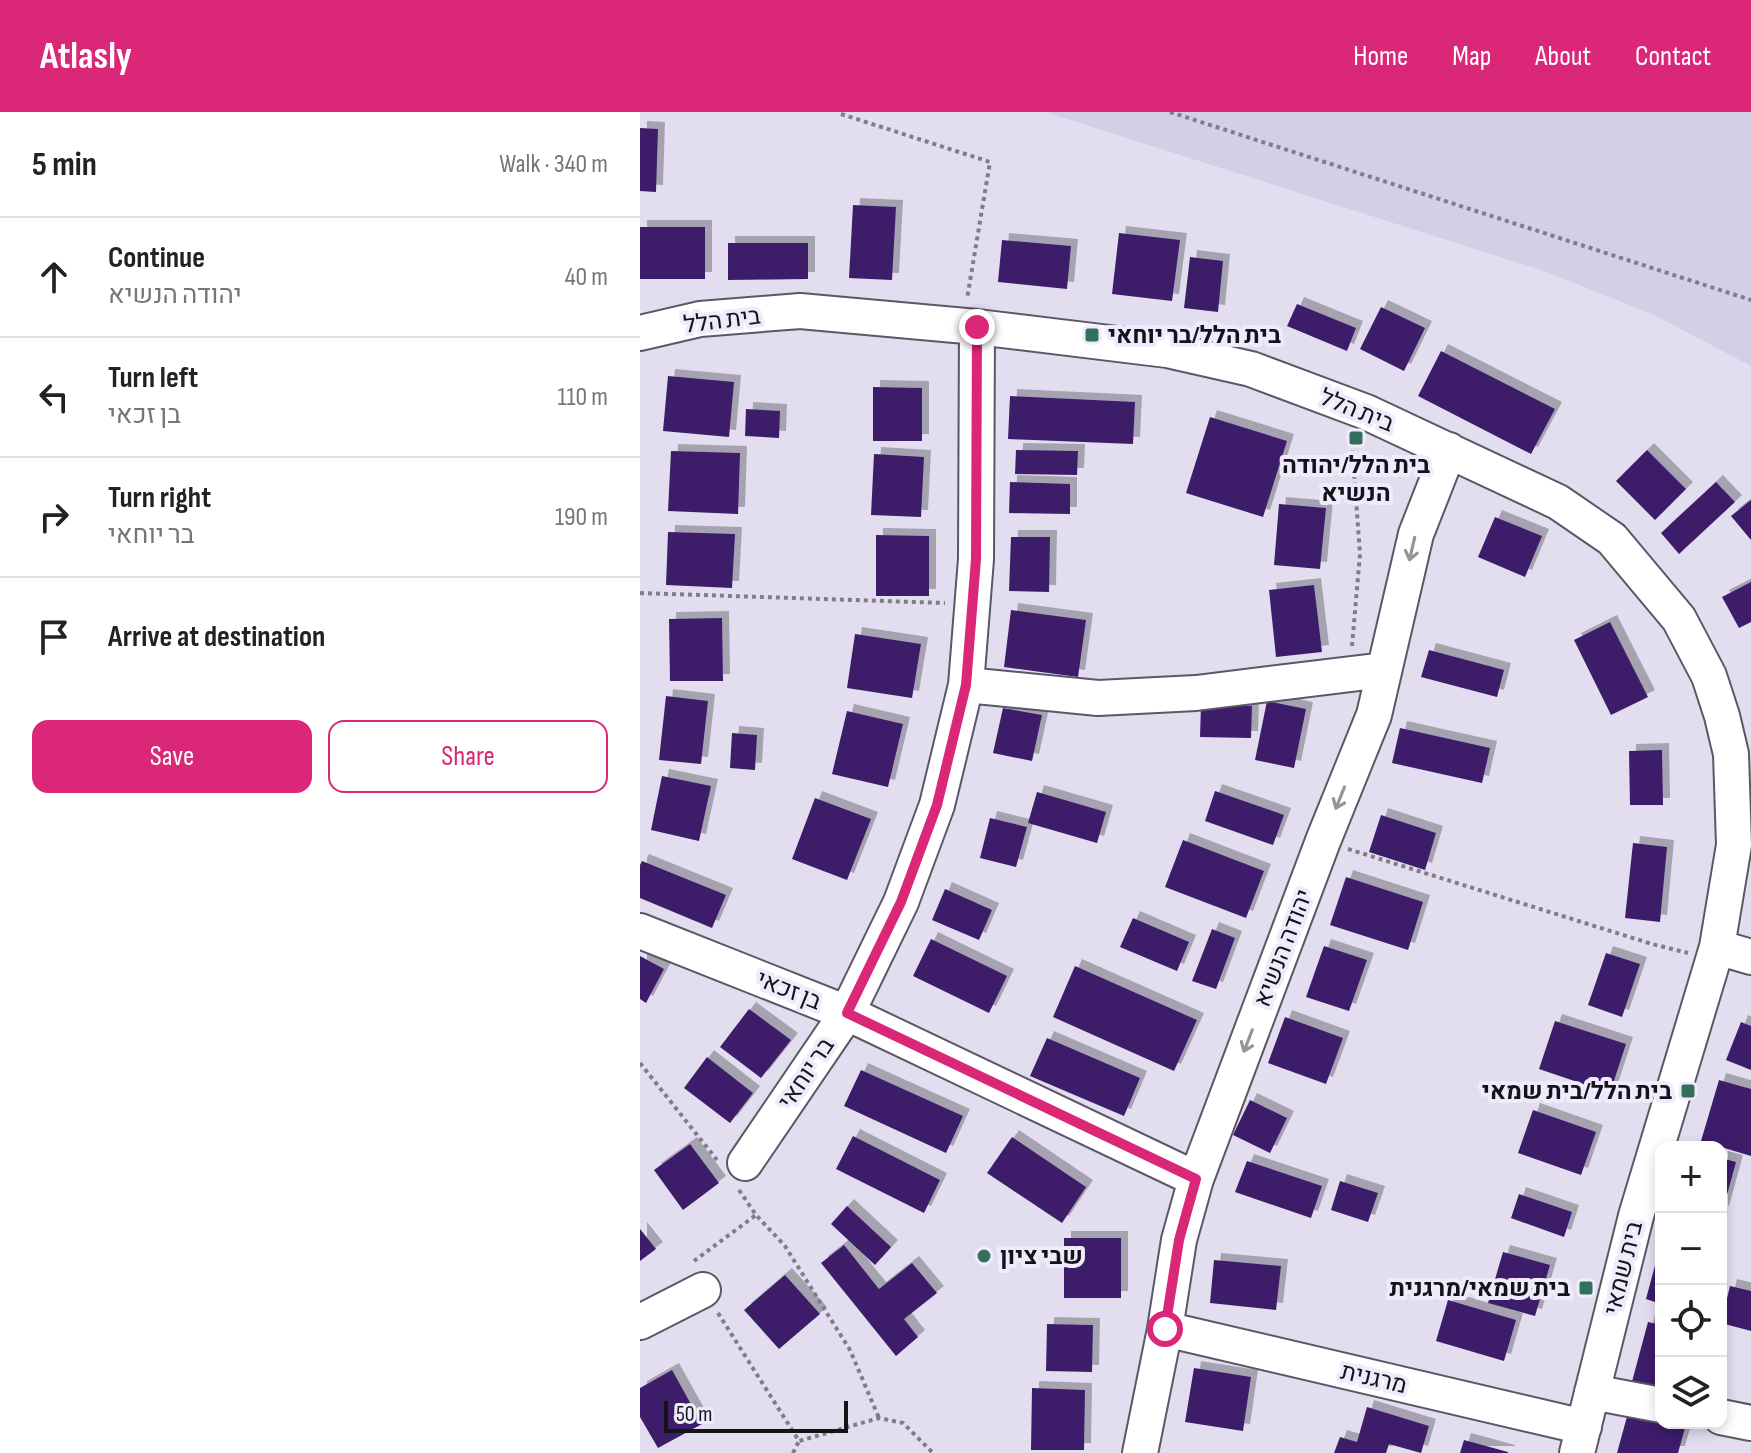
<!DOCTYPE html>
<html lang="en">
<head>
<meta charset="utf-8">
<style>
  :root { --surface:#fff; --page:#f2f2f2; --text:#222; --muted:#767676; --line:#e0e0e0; --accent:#db2777 }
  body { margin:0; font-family:"Sofia Sans Condensed",Heebo,sans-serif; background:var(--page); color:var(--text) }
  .controls { position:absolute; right:24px; bottom:24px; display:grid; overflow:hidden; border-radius:16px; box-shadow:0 4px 12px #0003 }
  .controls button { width:72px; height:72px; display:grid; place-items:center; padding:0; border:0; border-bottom:2px solid var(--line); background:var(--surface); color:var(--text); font:40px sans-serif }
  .scale { position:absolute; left:24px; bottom:20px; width:184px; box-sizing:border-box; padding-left:8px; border:4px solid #141318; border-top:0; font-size:22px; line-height:28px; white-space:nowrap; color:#141318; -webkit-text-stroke:6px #efebfd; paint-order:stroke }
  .stop { position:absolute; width:24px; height:24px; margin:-18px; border:6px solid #db2777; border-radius:50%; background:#fff }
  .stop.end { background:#db2777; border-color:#fff; box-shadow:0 2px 8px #0008 }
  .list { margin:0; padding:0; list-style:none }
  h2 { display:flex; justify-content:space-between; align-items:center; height:104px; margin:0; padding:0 32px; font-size:34px }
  h2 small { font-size:26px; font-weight:400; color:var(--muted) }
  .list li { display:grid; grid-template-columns:52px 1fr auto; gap:24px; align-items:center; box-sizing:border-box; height:120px; padding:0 32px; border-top:2px solid var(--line) }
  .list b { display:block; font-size:30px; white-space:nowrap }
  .list p { margin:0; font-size:26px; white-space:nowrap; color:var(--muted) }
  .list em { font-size:26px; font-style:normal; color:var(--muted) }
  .actions { display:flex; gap:16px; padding:24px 32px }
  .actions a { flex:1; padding:18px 0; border:2px solid var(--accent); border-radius:16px; text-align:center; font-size:28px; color:var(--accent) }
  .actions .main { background:var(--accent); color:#fff }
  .icon { flex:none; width:44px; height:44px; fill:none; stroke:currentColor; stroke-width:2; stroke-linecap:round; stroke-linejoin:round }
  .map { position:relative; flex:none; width:1111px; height:1341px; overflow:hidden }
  header { display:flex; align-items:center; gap:48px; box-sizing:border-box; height:112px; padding:0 40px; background:var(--accent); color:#fff }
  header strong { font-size:38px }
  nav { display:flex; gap:44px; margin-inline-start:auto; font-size:28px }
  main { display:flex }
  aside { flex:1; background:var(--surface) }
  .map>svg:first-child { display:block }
</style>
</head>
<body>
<header>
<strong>Atlasly</strong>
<nav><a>Home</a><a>Map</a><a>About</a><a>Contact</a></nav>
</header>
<main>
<aside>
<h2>5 min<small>Walk · 340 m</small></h2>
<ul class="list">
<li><svg class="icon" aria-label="ahead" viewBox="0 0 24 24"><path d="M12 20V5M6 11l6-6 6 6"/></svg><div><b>Continue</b><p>יהודה הנשיא</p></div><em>40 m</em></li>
<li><svg class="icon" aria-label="left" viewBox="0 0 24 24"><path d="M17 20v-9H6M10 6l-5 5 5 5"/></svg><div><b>Turn left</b><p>בן זכאי</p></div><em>110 m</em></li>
<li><svg class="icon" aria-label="right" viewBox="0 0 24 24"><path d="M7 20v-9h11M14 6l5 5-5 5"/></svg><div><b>Turn right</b><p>בר יוחאי</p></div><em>190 m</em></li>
<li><svg class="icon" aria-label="arrive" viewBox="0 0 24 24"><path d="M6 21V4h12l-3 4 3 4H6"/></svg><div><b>Arrive at destination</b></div></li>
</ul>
<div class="actions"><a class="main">Save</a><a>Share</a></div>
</aside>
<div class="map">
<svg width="1111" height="1341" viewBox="0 0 1111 1341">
  <defs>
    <filter id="shadow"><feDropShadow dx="7" dy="-7" stdDeviation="0" flood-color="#0004"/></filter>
  </defs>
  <rect width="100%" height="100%" fill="#e2def0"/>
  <!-- built -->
  <path fill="#d4cfe7" d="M405 0H1111V254L1012 202 907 160Z"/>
  <!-- building -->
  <path fill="#3c1e6a" filter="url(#shadow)" d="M0 16 18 17 16 80 0 79Z
    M213 93 256 95 252 168 209 166Z
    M0 115H65V167H0Z
    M479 121 540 128 532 189 472 182Z
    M362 128 431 134 427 177 358 170Z
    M88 131H168V167L88 168Z
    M550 145 583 149 578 200 544 196Z
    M657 192 716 216 707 239 647 214Z
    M741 195 785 216 764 259 720 237Z
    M801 239 915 297 891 342 778 284Z
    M28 264 94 270 89 325 23 319Z
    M233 275 282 276V329H233Z
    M370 284 495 290 493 332 368 327Z
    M106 297 140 299 139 326 105 324Z
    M570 305 647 329 623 405 546 381Z
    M376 338 438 339 437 363 375 362Z
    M1007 338 1046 377 1015 408 976 369Z
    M31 339 100 341 98 402 28 399Z
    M234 342 284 345 281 405 231 403Z
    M370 370 430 372V402L369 401Z
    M1076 370 1095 390 1039 442 1021 421Z
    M1111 388V428L1091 404Z
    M639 392 686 396 680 457 634 453Z
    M855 405 902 424 885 465 838 445Z
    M28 420 95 422 92 476 26 473Z
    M236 423 289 424V484H236Z
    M371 425H410L409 480 369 479Z
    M1111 470V510L1099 516 1082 485Z
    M674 473 682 540 636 545 629 478Z
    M371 498 446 508 438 565 364 555Z
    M82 506 83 569H30L29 507Z
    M970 510 1008 585 971 603 934 528Z
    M215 522 281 532 272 586 207 576Z
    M789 538 864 558 857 585 781 565Z
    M26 584 68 589 61 652 19 648Z
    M627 589 666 597 654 656 615 648Z
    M561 593 612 594 611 626 560 625Z
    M363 596 402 603 392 649 353 641Z
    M207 599 263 612 248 675 192 662Z
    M760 616 850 636 842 671 752 651Z
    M92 621 117 623 115 658 90 656Z
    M1022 638 1023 693H990L989 639Z
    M22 664 71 674 59 729 11 718Z
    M575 679 644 703 633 733 565 709Z
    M397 680 466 700 457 731 388 711Z
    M175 686 231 707 207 768 152 747Z
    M741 703 796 721 785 758 729 740Z
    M350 706 387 715 376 755 340 746Z
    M543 728 624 759 606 806 525 775Z
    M993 731 1027 735 1020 810 985 806Z
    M2 749 86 783 72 816 0 786V753Z
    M706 765 783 790 768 838 690 813Z
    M305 777 352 798 339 828 292 808Z
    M493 806 549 830 537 859 480 835Z
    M572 817 595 826 576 877 552 869Z
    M291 827 367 864 349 901 273 864Z
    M684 834 727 848 709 899 666 885Z
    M966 841 1000 852 982 905 948 893Z
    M0 844 24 857 6 891 0 887Z
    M435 854 557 908 534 959 413 905Z
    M109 897 151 928 121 966 80 935Z
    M645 905 703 926 686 972 628 951Z
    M915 909 986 932 970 981 899 957Z
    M1101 910 1111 914V958L1086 948Z
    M407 926 500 966 484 1004 390 964Z
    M67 945 113 981 90 1011 44 976Z
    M221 958 323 1004 306 1041 204 994Z
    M1079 968 1111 977V1044L1061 1029Z
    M610 988 647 1006 630 1041 593 1023Z
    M893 998 956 1020 941 1063 878 1041Z
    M213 1024 300 1068 284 1101 196 1057Z
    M372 1025 446 1075 422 1111 347 1061Z
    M50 1032 79 1071 43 1098 14 1058Z
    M1081 1046 1096 1050 1082 1101 1081 1100Z
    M607 1049 682 1074 671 1106 595 1080Z
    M700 1069 738 1081 728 1110 691 1098Z
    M879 1082 932 1100 924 1125 871 1106Z
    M207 1094 251 1135 235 1153 191 1112Z
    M0 1117 16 1137 0 1149Z
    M424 1126H481V1186H424Z
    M204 1133 239 1177 272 1151 297 1181 264 1207 278 1225 256 1244 181 1151Z
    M1020 1135H1021V1192L1006 1187Z
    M863 1140 910 1153 895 1204 848 1191Z
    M574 1148 641 1154 636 1198 570 1191Z
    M145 1163 180 1202 139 1237 104 1198Z
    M1090 1174 1111 1179V1219L1081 1211Z
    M808 1188 876 1208 864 1249 796 1229Z
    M1008 1210 1021 1213V1285L990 1277Z
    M407 1212 453 1213 452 1260 406 1259Z
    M554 1256 611 1265 603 1319 545 1310Z
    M32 1258 62 1312 18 1336 0 1305V1276Z
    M392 1276 445 1278 444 1338H391Z
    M727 1295 789 1314 781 1341 749 1332 746 1341H694L700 1325 717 1330Z
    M988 1301 1045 1316 1038 1341H977Z
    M824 1328 868 1340V1341H820Z"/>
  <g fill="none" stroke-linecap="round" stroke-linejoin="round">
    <!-- minor casing -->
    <g stroke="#5a5766" stroke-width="38">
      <path id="minor" d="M0 221 60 207 160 199 337 215 527 238 611 257 726 300 918 390 972 427 1039 507 1069 564 1082 604 1091 642 1094 733 1077 835 996 1104 937 1341
        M326 573 458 586 556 581 744 558
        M0 819 207 901 556 1067
        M1077 835 1111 845
        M105 1051 207 901 261 790 297 693 326 573 336 447 337 215
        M0 1210 63 1178
        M525 1217 944 1315
        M952 1280 1021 1293
        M1081 1305 1111 1311
        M500 1341 525 1217 539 1128 556 1067 683 729 734 603 776 422 809 338"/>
    </g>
    <!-- path -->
    <path stroke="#7f7d88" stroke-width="4" stroke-dasharray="4 4" stroke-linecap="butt" d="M530 0 1111 188
      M201 2 350 50 327 187
      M0 481 305 491
      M712 534 720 442 712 333 716 324
      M708 737 1012 832 1048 841
      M0 951 77 1048
      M99 1078 116 1103 145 1134 210 1238 239 1306
      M54 1149 116 1103
      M78 1201 159 1329 239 1306 263 1311 293 1341
      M153 1341 159 1329"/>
    <!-- minor -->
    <use href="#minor" stroke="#fff" stroke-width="34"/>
  </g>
  <!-- one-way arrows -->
  <defs><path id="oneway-shaft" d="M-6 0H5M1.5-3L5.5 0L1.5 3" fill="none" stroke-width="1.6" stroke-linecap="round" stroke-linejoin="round" transform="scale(2)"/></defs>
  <g stroke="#959597">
    <use href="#oneway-shaft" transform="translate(772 437) rotate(103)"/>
    <use href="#oneway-shaft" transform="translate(700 686) rotate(112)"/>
    <use href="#oneway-shaft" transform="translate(608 929) rotate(111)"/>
  </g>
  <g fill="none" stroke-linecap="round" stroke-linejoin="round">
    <!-- route -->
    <path stroke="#db2777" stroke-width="10" d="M337 215 336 447 326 573 297 693 261 790 207 901 556 1067 539 1128 525 1217"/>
  </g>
  <!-- markers -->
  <g fill="#32705c" stroke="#efebfd" stroke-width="3">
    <rect x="444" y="215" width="16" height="16" rx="4"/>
    <rect x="708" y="318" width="16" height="16" rx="4"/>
    <rect x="1040" y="971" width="16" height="16" rx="4"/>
    <circle cx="344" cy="1144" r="8"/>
    <rect x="938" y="1168" width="16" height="16" rx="4"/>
  </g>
  <g text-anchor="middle" stroke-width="8" stroke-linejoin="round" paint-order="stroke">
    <!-- street labels -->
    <g font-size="24" fill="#141318" stroke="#efebfd">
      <text transform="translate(82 208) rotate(-7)" y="8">בית הלל</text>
      <text transform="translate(717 298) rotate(22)" y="8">בית הלל</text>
      <text transform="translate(643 836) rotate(-69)" y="8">יהודה הנשיא</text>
      <text transform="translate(149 878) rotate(22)" y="8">בן זכאי</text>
      <text transform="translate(166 961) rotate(-56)" y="8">בר יוחאי</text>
      <text transform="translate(983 1156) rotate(-76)" y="8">בית שמאי</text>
      <text transform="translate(734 1266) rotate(13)" y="8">מרגנית</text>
    </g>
    <!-- poi labels -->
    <g font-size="24" font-weight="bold" fill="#141318" stroke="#efebfd" text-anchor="start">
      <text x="468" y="231">בית הלל/בר יוחאי</text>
      <text x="716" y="361" text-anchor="middle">בית הלל/יהודה<tspan x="716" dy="28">הנשיא</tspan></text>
      <text x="1032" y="987" text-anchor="end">בית הלל/בית שמאי</text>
      <text x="360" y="1152">שבי ציון</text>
      <text x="930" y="1184" text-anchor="end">בית שמאי/מרגנית</text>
    </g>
  </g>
</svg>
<div class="controls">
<button>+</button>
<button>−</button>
<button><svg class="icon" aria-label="locate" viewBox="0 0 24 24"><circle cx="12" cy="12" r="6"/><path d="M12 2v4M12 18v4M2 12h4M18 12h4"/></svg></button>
<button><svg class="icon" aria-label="layers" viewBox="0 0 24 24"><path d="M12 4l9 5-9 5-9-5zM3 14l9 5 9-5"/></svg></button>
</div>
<div class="scale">50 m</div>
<div class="stop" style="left:525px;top:1217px"></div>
<div class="stop end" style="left:337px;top:215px"></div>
</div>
</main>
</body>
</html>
